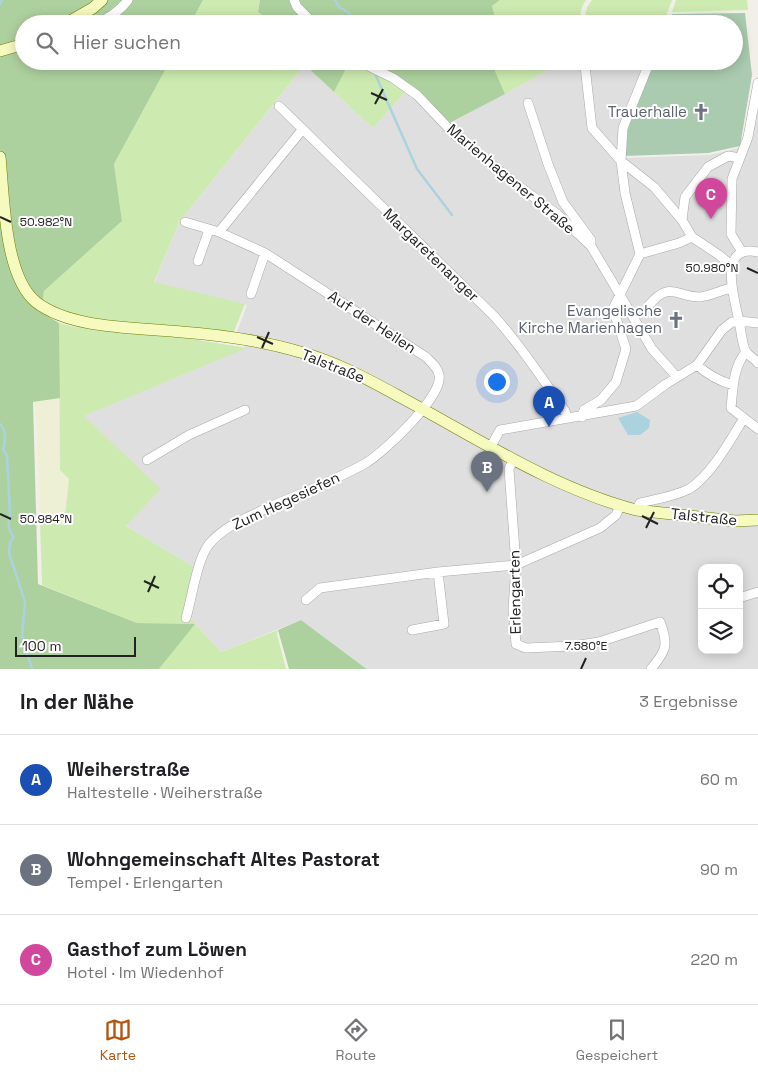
<!DOCTYPE html>
<html lang="de">
<head>
<meta charset="utf-8">
<style>
  :root { --surface:#fff; --page:#f6f6f6; --text:#202124; --muted:#757577; --line:#e0e0e0; --accent:#b45309 }
  body { margin:0; font-family:"Space Grotesk",sans-serif; background:var(--page); color:var(--text) }
  .controls { position:absolute; right:15px; bottom:15px; display:grid; overflow:hidden; border-radius:10px; box-shadow:0 2px 12px #0003 }
  .controls button { width:45px; height:45px; display:grid; place-items:center; padding:0; border:0; border-bottom:1px solid var(--line); background:var(--surface); color:var(--text); font:25px sans-serif }
  .scale { position:absolute; left:15px; bottom:12px; width:121px; box-sizing:border-box; padding-left:5px; border:2px solid #222; border-top:0; font-size:14px; line-height:18px; white-space:nowrap; color:#222; -webkit-text-stroke:4px #fff; paint-order:stroke }
  .you { position:absolute; left:496px; top:381px; width:18px; height:18px; margin:-12px; border:4px solid #fff; border-radius:50%; background:#1a73e8; box-shadow:0 0 0 8px #1a73e833 }
  .badge { display:grid; place-items:center; width:32px; height:32px; border-radius:50%; background:var(--accent); color:#fff; font-size:16px; font-weight:700 }
  .pin { position:absolute; translate:-50% -41px; filter:drop-shadow(0 1px 2px #0008) }
  .pin::after { content:''; position:absolute; top:26px; width:18px; height:15px; background:inherit; clip-path:polygon(0 0,100% 0,50% 100%) }
  .list { margin:0; padding:0; list-style:none }
  h2 { display:flex; justify-content:space-between; align-items:center; height:65px; margin:0; padding:0 20px; font-size:21px }
  h2 small { font-size:16px; font-weight:400; color:var(--muted) }
  .list li { display:grid; grid-template-columns:32px 1fr auto; gap:15px; align-items:center; box-sizing:border-box; height:90px; padding:0 20px; border-top:1px solid var(--line) }
  .list b { display:block; font-size:19px; white-space:nowrap }
  .list p { margin:0; font-size:16px; white-space:nowrap; color:var(--muted) }
  .list em { font-size:16px; font-style:normal; color:var(--muted) }
  .icon { flex:none; width:28px; height:28px; fill:none; stroke:currentColor; stroke-width:2; stroke-linecap:round; stroke-linejoin:round }
  .map { position:relative; flex:none; width:758px; height:669px; overflow:hidden }
  .search { position:absolute; background:var(--surface); box-shadow:0 2px 12px #0003; left:15px; right:15px; top:15px; height:55px; display:flex; align-items:center; gap:12px; box-sizing:border-box; padding:0 18px; border-radius:28px; color:var(--muted); font-size:19px }
  .sheet { height:335px; background:var(--surface) }
  nav { display:flex; justify-content:space-around; align-items:center; box-sizing:border-box; height:70px; border-top:1px solid var(--line); background:var(--surface); font-size:14px; color:var(--muted) }
  nav a { display:grid; justify-items:center; gap:2px }
  nav .on { color:var(--accent) }
  .map>svg:first-child { display:block }
</style>
</head>
<body>
<div class="map">
<svg width="758" height="669" viewBox="0 0 758 669">
  <rect width="100%" height="100%" fill="#f2efe9"/>
  <!-- residential -->
  <path fill="#e0dfdf" fill-rule="evenodd" d="M564 61H648L623 158 710 155 747 146 758 104V669H367L301 620 221 652 189 617 200 571 126 526 160 489 83 416 246 348 236 334 247 305 154 283 180 221 305 65 373 128 406 91 444 127ZM702 568H739V650H702Z"/>
  <!-- farmland -->
  <path fill="#eef0d5" d="M60 398V470L69 479 64 525 40 522 37 431 35 402Z"/>
  <!-- grass -->
  <path fill="#cdebb0" d="M203 0H260L258 12 275 24H190Z
    M500 0H586L582 7 578 24H497L492 6Z
    M592 0H672L663 24H584L587 7Z
    M676 0H747L748 10 672 12Z
    M170 61H308L180 221 154 282 245 304 233 334 95 320 69 313 42 302 44 291 122 221 114 164Z
    M350 61H355L390 79 406 91 373 128 334 92Z
    M507 61H564L505 94 493 69Z
    M59 323 75 327 185 338 247 348 84 416 161 489 126 526 197 569 189 617 221 652 278 630 277 634 286 669H159L194 624 137 623 42 585 40 522 64 525 69 479 60 470Z"/>
  <!-- forest -->
  <path fill="#add19e" d="M0 0H203L190 24H24V61H170L114 164 122 221 44 291 41 312 59 323 60 398 33 402 38 584 137 623 195 624 159 669H0Z
    M260 0H500L492 6 497 24H275L258 12Z
    M308 61H350L334 92 305 65Z
    M363 61H507L494 69 505 94 448 124 418 94Z
    M301 620 364 667 367 669H289L278 630Z"/>
  <!-- cemetery -->
  <path fill="#aacbaf" d="M745 13 752 75 740 146 708 153 624 156 625 128 653 61H734V24H668L672 14Z"/>
  <!-- water -->
  <path fill="#aad3df" d="M637 412 650 420 649 428 640 435H628L618 418Z"/>
  <g fill="none" stroke-linecap="round" stroke-linejoin="round">
    <!-- stream -->
    <path stroke="#aad3df" stroke-width="2.5" d="M335 0 339 7 349 13 352 24
      M0 4 2 0
      M376 76 417 169 452 215
      M0 424C6 430 6 441 3 449L7 456 10 513C8 522 7 530 14 537L10 542 9 553 25 602 22 636 32 669"/>
    <!-- street casing -->
    <g stroke="#a9a9a9" stroke-width="10">
      <path id="street" d="M294 0 297 7 314 24
        M96 24C109 18 120 11 128 0
        M358 61 393 78 417 95 455 135 516 184 557 214 591 246 652 349 677 377
        M585 66 592 128 621 161 654 187 682 220 692 237 719 255 731 265
        M528 103 548 164 563 202 591 240V243
        M279 106 494 316C520 345 542 378 565 411L567 418
        M682 220 685 197 708 167 728 156 740 158
        M185 222 219 232 302 130
        M742 252 731 234 732 179 748 137 758 83
        M758 252C716 243 735 300 739 321 741 330 742 345 746 352 749 356 755 359 758 363
        M640 254 679 243 692 237
        M198 261 209 230
        M251 294 265 253
        M649 305C670 280 676 297 700 297 710 296 722 290 731 288
        M746 352C733 367 733 389 731 408L758 429
        M697 365C708 375 719 381 733 385
        M582 417 584 410 601 400 616 382 626 349 613 309 640 254 625 193 621 161 623 128 650 61
        M490 448 500 430 636 406 666 384 697 365 722 330 732 322 739 321 758 323
        M147 460 189 435 245 410
        M513 460 509 469 516 565 513 609 516 644 526 648 573 646 599 642 660 622C669 645 666 651 651 669
        M636 510 640 503C656 499 673 497 689 489 710 477 731 439 744 418
        M739 598 758 592
        M306 600 320 588 438 572 516 565 600 528 616 515 620 506
        M186 618C192 598 197 558 210 543 225 526 246 518 265 509 299 494 334 481 366 463 383 453 444 396 439 375 438 368 431 362 426 357L265 253 219 232
        M412 630 444 624 438 572"/>
    </g>
    <!-- secondary casing -->
    <g stroke="#707d05" stroke-width="12">
      <path id="secondary" d="M65 24 93 8 102 0
        M0 51 24 44
        M0 157C4 196 4 276 36 302 72 330 138 327 182 332 221 335 263 341 300 352 337 362 369 380 402 398 477 438 552 488 636 510L735 521 758 520"/>
    </g>
    <!-- street -->
    <use href="#street" stroke="#fff" stroke-width="9"/>
    <!-- secondary -->
    <use href="#secondary" stroke="#f7fabf" stroke-width="11"/>
  </g>
  <!-- ticks -->
  <path fill="none" stroke="#222" stroke-width="2" d="M371 93 387 100M375 104 383 89M0 217 11 222M747 268 758 273M257 337 273 344M262 348 269 332M0 514 11 519M642 516 658 524M646 528 654 512M144 581 159 588M148 592 155 576M581 669 586 658"/>
  <!-- icons -->
  <defs>
    <g id="church-bare" transform="scale(1.35)"><path d="M-1.2-6h2.4v3.5h3.3v2.4h-3.3V6h-2.4V-.1h-3.3v-2.4h3.3Z" fill="#6b7280" stroke="#fff" stroke-width="2.5" paint-order="stroke"/></g>
  </defs>
  <g fill-rule="evenodd">
    <use href="#church-bare" x="701" y="112"/>
    <use href="#church-bare" x="676" y="320"/>
  </g>
  <g text-anchor="middle" stroke-width="4" stroke-linejoin="round" paint-order="stroke">
    <!-- worship labels -->
    <g font-size="15" fill="#5b616d" stroke="#fff" text-anchor="end">
      <text x="687" y="117">Trauerhalle</text>
      <text x="662" y="316">Evangelische<tspan x="662" dy="17">Kirche Marienhagen</tspan></text>
    </g>
    <!-- street labels -->
    <g font-size="15" fill="#222" stroke="#fff">
      <text transform="translate(511 179) rotate(40)" y="5">Marienhagener Straße</text>
      <text transform="translate(431 255) rotate(44)" y="5">Margaretenanger</text>
      <text transform="translate(372 322) rotate(33)" y="5">Auf der Heilen</text>
      <text transform="translate(333 366) rotate(22)" y="5">Talstraße</text>
      <text transform="translate(286 501) rotate(-25)" y="5">Zum Hegesiefen</text>
      <text transform="translate(704 517) rotate(6)" y="5">Talstraße</text>
      <text transform="translate(515 592) rotate(-91)" y="5">Erlengarten</text>
    </g>
  </g>
  <g font-size="12" text-anchor="middle" fill="#222" stroke="#fff" stroke-width="4" stroke-linejoin="round" paint-order="stroke">
    <text x="46" y="226">50.982°N</text>
    <text x="712" y="272">50.980°N</text>
    <text x="46" y="523">50.984°N</text>
    <text x="586" y="650">7.580°E</text>
  </g>
</svg>
<div class="controls">
<button><svg class="icon" aria-label="locate" viewBox="0 0 24 24"><circle cx="12" cy="12" r="6"/><path d="M12 2v4M12 18v4M2 12h4M18 12h4"/></svg></button>
<button><svg class="icon" aria-label="layers" viewBox="0 0 24 24"><path d="M12 4l9 5-9 5-9-5zM3 14l9 5 9-5"/></svg></button>
</div>
<div class="scale">100 m</div>
<div class="you"></div>
<div class="pin badge" style="left:549px;top:427px;background:#1a4fb4">A</div>
<div class="pin badge" style="left:487px;top:492px;background:#6b7280">B</div>
<div class="pin badge" style="left:711px;top:219px;background:#d1479c">C</div>
<div class="search"><svg class="icon" aria-label="search" viewBox="0 0 24 24"><circle cx="10" cy="10" r="6"/><path d="M15 15l6 6"/></svg>Hier suchen</div>
</div>
<section class="sheet">
<h2>In der Nähe<small>3 Ergebnisse</small></h2>
<ul class="list">
<li><span class="badge" style="background:#1a4fb4">A</span><div><b>Weiherstraße</b><p>Haltestelle · Weiherstraße</p></div><em>60 m</em></li>
<li><span class="badge" style="background:#6b7280">B</span><div><b>Wohngemeinschaft Altes Pastorat</b><p>Tempel · Erlengarten</p></div><em>90 m</em></li>
<li><span class="badge" style="background:#d1479c">C</span><div><b>Gasthof zum Löwen</b><p>Hotel · Im Wiedenhof</p></div><em>220 m</em></li>
</ul>
</section>
<nav>
<a class="on"><svg class="icon" aria-label="map" viewBox="0 0 24 24"><path d="M3 6l6-2 6 2 6-2v14l-6 2-6-2-6 2zM9 4v14M15 6v14"/></svg>Karte</a>
<a><svg class="icon" aria-label="directions" viewBox="0 0 24 24"><path d="M12 3l9 9-9 9-9-9zM9 14v-3h6M13 9l2 2-2 2"/></svg>Route</a>
<a><svg class="icon" aria-label="saved" viewBox="0 0 24 24"><path d="M7 4h10v16l-5-4-5 4z"/></svg>Gespeichert</a>
</nav>
</body>
</html>
